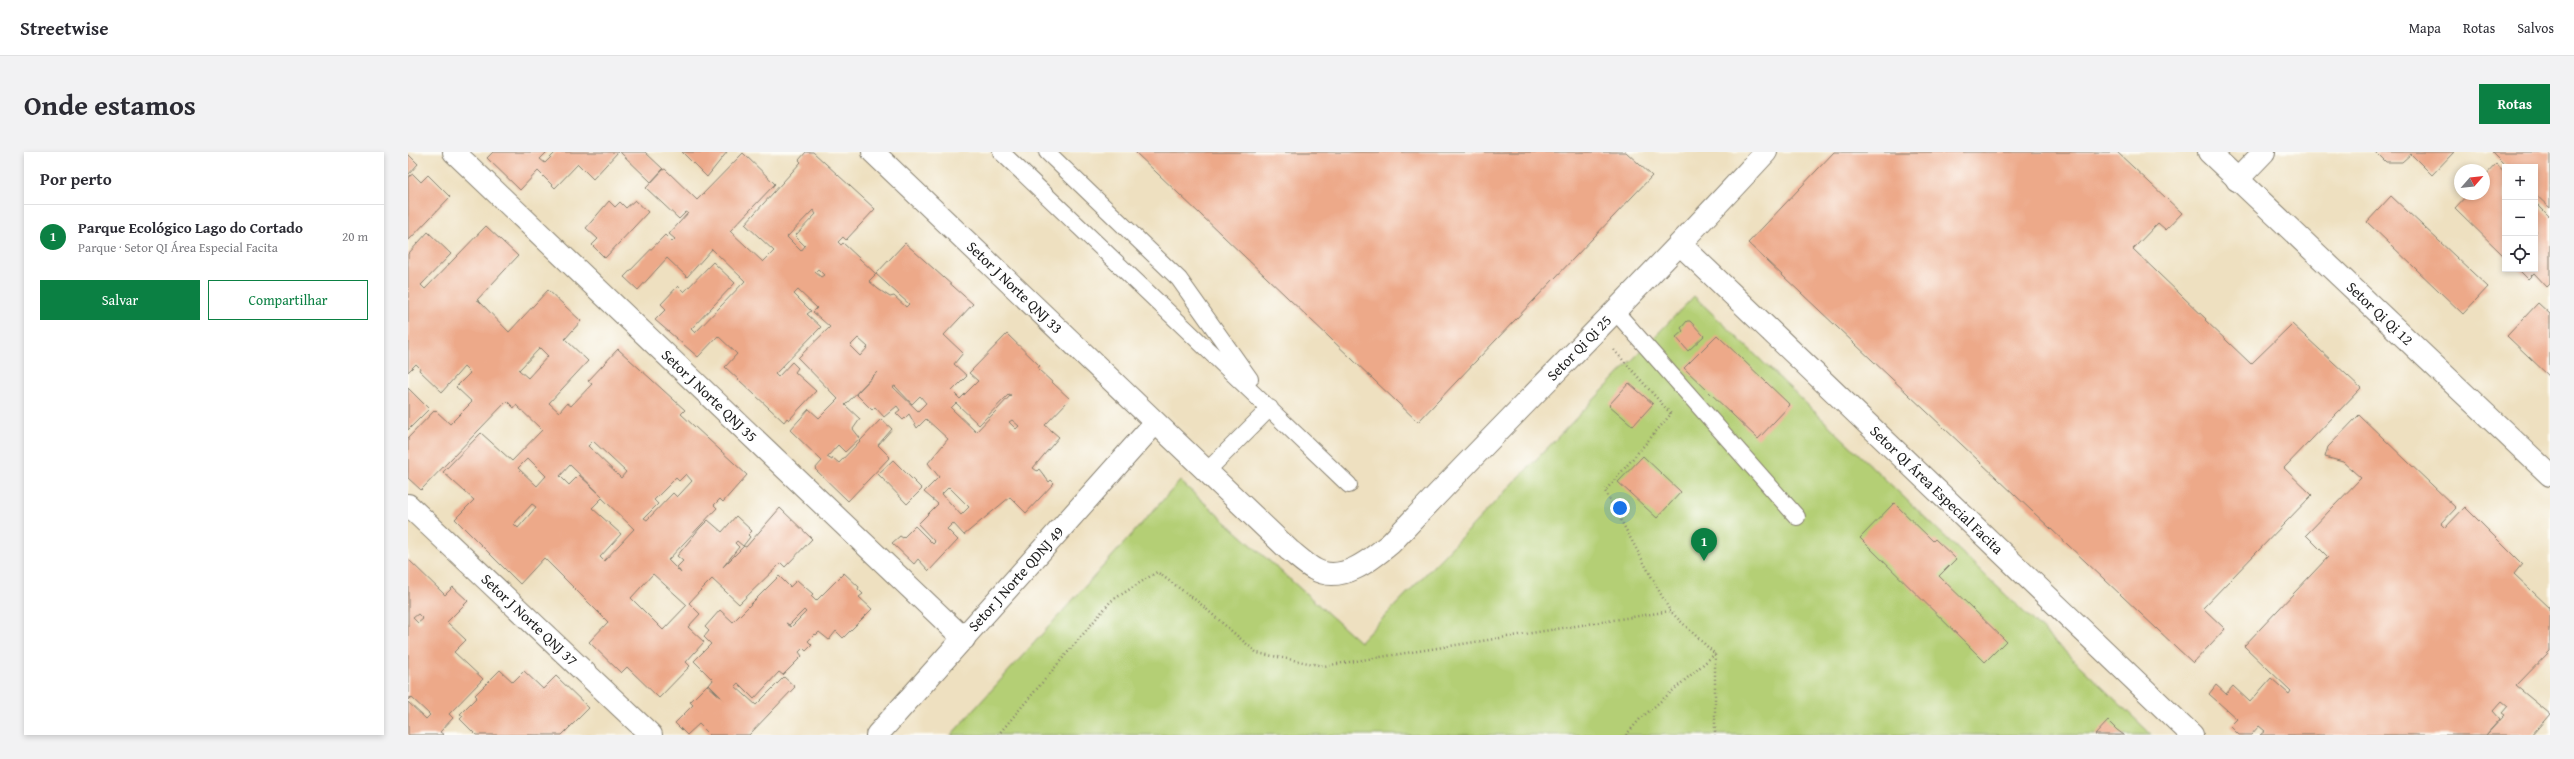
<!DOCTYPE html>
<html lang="pt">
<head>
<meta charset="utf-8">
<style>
  :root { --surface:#fff; --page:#f2f2f3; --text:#2b2b33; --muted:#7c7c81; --line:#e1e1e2; --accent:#0b8043 }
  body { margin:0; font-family:"Gentium Book Plus",serif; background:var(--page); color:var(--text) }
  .controls { position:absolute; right:12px; top:12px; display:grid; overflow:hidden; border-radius:0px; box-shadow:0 2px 6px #0003 }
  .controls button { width:36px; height:36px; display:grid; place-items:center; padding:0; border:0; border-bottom:1px solid var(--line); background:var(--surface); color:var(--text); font:20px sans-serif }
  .compass { position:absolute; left:2046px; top:12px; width:36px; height:36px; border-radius:50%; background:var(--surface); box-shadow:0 2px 6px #0003; rotate:62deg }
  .you { position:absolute; left:1212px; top:356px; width:14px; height:14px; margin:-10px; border:3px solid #fff; border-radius:50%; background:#1a73e8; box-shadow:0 0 0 6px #1a73e833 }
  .badge { display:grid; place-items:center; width:26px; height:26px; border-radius:50%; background:var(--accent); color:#fff; font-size:13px; font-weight:700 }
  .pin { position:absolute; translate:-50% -33px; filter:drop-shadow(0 1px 2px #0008) }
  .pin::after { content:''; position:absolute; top:21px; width:14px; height:12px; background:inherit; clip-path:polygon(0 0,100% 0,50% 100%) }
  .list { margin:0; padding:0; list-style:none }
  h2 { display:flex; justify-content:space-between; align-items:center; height:52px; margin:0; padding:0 16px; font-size:17px }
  h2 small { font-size:13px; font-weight:400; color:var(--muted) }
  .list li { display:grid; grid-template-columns:26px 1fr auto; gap:12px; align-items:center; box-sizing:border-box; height:64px; padding:0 16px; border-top:1px solid var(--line) }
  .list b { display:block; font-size:15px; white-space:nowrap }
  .list p { margin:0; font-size:13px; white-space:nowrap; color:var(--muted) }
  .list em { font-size:13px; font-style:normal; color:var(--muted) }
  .actions { display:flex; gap:8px; padding:12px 16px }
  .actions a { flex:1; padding:9px 0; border:1px solid var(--accent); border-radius:0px; text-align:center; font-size:14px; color:var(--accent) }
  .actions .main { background:var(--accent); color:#fff }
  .icon { flex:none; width:22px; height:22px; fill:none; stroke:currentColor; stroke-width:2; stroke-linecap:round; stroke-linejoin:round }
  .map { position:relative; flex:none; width:2142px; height:583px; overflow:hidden; border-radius:0px }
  header { display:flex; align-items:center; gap:24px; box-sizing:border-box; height:56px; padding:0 20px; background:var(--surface); border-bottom:1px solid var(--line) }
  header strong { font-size:19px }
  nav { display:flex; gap:22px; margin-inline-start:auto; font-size:14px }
  .intro { display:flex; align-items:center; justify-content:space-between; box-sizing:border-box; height:96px; padding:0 24px }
  h1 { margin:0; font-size:28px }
  .button { padding:10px 18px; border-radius:0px; background:var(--accent); color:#fff; font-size:14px; font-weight:700 }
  main { display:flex; gap:24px; padding:0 24px }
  aside { flex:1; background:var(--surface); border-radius:0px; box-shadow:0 2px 6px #0003 }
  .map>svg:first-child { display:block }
</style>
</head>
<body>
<header>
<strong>Streetwise</strong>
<nav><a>Mapa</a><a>Rotas</a><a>Salvos</a></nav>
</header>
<div class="intro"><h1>Onde estamos</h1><a class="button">Rotas</a></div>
<main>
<aside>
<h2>Por perto<small></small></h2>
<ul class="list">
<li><span class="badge">1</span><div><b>Parque Ecológico Lago do Cortado</b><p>Parque · Setor QI Área Especial Facita</p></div><em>20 m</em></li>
</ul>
<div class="actions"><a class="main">Salvar</a><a>Compartilhar</a></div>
</aside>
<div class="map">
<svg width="2142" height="583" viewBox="0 0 2142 583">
  <rect width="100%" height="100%" fill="#fdfcf7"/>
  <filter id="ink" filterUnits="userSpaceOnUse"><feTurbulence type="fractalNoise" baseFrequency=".025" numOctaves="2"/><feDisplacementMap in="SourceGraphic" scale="8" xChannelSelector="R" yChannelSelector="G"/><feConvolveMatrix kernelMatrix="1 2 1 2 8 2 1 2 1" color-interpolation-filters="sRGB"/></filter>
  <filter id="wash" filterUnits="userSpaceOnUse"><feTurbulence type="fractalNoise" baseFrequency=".012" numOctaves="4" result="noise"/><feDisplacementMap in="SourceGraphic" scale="16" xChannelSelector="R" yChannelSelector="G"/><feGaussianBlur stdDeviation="0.9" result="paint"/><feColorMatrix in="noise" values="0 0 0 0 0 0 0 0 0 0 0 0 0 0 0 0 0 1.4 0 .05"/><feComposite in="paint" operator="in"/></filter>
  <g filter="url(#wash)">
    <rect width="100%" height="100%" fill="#eee0c0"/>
    <!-- green -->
    <path fill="#b4cf75" stroke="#687648" d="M1286 144 1744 583H543L772 329 952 490Z"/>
    <g id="blocks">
      <!-- building -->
      <path fill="#eda989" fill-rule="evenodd" d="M85 0H139L132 7 137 11 148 0H210L185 27 170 12 147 36 130 19 112 38 79 6Z
        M212 0H237L255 17 243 30Z
        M274 0H319L299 25Z
        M398 0H405L467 57 438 88 435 85 430 90 433 93 435 91 468 122 461 129 470 137 482 145 486 144 498 155 501 152 468 122 497 91 565 152 536 183 555 201 546 212 559 224 544 239 552 247 570 229 561 221 599 182 632 214 629 216 662 247 637 273 651 285 625 316 629 319 631 317 641 330 643 328 646 331 618 361 602 345 556 383 545 371 539 377 550 388 521 419 510 407 506 412 484 391 492 384 495 386 507 374 525 392 527 390 510 372 530 352 516 340 531 325 520 311 540 287 518 267 509 276 501 262 495 268 488 261 492 258 489 254 476 265 467 255 464 258 448 242 469 220 437 253 452 267 445 277 452 286 437 300 430 293 419 305 424 308 425 306 431 311 473 267 484 277 470 293 482 305 440 349 407 317 414 309 382 278 401 257 411 266 430 247 390 206 422 175 405 160 409 156 390 138 386 142 403 159 399 162 413 175 367 222 370 225 384 210 390 216 387 220 408 239 381 268 379 266 376 270 317 215 329 202 310 184 290 205 247 168 258 157 253 152 270 134 276 140 305 110 327 131 283 177 287 181 337 129 306 99 304 97 279 125 259 106 230 138 216 125 257 83 264 90 267 87 261 82 280 61 278 60 271 67 238 36 255 18 257 17 289 48 335 1 367 32 322 79 355 110 366 99 337 72 393 10 391 8ZM405 58 408 62 387 84 397 94 393 99 379 85ZM410 117 416 123 413 125 407 120ZM450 186 460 195 452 204 442 194ZM487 234 504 252 512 244 518 251 510 259 485 235ZM601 242 603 243 568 280 543 256 548 251 571 273ZM604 268 611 274 608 277 601 270ZM541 335 561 355 553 363 534 342Z
        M727 0H1218L1244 24 1010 270Z
        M1426 0H1709L1774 61 1758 78 1750 71 1725 97 1798 167 1797 168 1843 212 1884 172 1953 236 1876 316 1904 343 1795 456 1817 477 1785 511 1340 91Z
        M1968 0H2046L2024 23 2003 2 1994 10H1978Z
        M2084 0H2142V56L2127 42V15H2099Z
        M0 2 10 12 0 23Z
        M2088 12 2097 20V105L2047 56 2060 42H2076V25Z
        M5 22 13 30 20 23 42 45 0 89V25Z
        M1983 44 2080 135 2055 162 1959 70Z
        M227 48 240 60 197 106 184 93 190 87 178 76 201 49 207 55 212 50 218 56Z
        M2127 50 2142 65V132L2139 135 2126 121 2120 127 2110 117H2127Z
        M78 74 110 104 69 148 71 149 101 180 140 138 173 169 157 187 180 209 141 251 151 260 159 251 163 254 184 232 180 229 210 197 277 258 273 262 339 323 315 350 312 347 306 353 309 356 260 408 273 421 269 415 275 409 269 404 291 377 300 368 314 380 328 364 344 379 340 383 342 385 335 394 329 389 327 391 331 395 315 415 336 394 338 395 372 356 404 387 377 415 373 411 331 452 304 427 292 439 281 451 292 462 280 475 296 490 278 510 282 514 251 546 219 515 213 521 181 490 200 470 136 406 112 432 47 367 66 348 35 320 73 281 104 309 134 278 108 253 106 256 99 249 13 338 0 326V286L27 258 42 272 64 250 48 235 62 221 56 215 34 240 11 218 12 216 8 212 0 220V102L20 80 43 102 13 133 17 137ZM132 196 140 204 120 226 111 218ZM185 289 218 320 213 326 180 294ZM120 306 138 324 129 334 110 316ZM162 313 195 345 171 323 161 333 152 324ZM278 322 284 329 272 342 269 345 265 341 239 368 236 366 250 352 246 348 268 326 271 329ZM194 346 226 377 196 409 192 405 213 382 184 356ZM124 352 128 355 110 376 106 372ZM245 422 279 453 255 478 223 446Z
        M2130 151 2142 162V225L2099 184Z
        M1279 169H1282L1296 184 1280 199 1268 185 1275 179 1273 176Z
        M1309 183 1382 253 1350 287 1276 216Z
        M1221 231 1245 252 1225 274 1201 253Z
        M0 236 21 257 0 278Z
        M1951 263 2048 356 2033 372 2037 376 2057 355 2114 412 2106 422 2142 456V499L2108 534 2142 562 2124 583H1852L1857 579 1851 574 1843 583H1831L1822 574 1829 567 1801 542 1808 533 1818 542 1825 534 1842 550 1863 526 1881 542 1883 539 1836 494 1920 405 1898 383 1953 326 1935 310 1917 305 1920 295ZM2094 549 2100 554 2094 561 2097 563 2078 583 2092 567 2085 559Z
        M1235 304 1273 340 1249 366 1210 330Z
        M485 308 514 337 499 352 470 322Z
        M1486 351 1525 389 1527 387 1548 407 1531 424 1598 489 1577 510 1452 386Z
        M0 407 37 443 45 435 60 449 39 470 58 488 46 500 75 527 41 562 45 566 32 580 36 583H0V550L18 567 22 563 3 545 0 548ZM10 462 15 467 10 471 5 466Z
        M436 421 451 435 450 437 455 442 451 445 464 457 435 486 428 479 421 488 411 480 408 483 407 482 400 489 404 493 398 499 395 496 391 500 394 504 375 523 371 520 346 547 330 531 327 534 348 553 376 525 387 535 341 583H302L291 572 279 583 267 571 285 553 282 550 299 533 315 547 301 533 305 528 286 509 303 492 296 485 301 479 297 475 312 458 325 470 371 424 382 435 389 428 405 442 403 444 408 449ZM396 458 398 460 383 475 378 471 381 473Z
        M92 518 105 530 116 519 135 537 148 524 181 556 154 583H68L52 567 55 564 52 562 69 545 67 543Z
        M1700 569 1709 578 1716 583H1687Z"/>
    </g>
  </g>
  <g filter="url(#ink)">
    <use href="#blocks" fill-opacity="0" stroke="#857e6e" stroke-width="1"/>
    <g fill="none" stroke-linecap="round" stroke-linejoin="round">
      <!-- service casing -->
      <g stroke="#857e6e" stroke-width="18">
        <path id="service" d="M593 0 941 333
          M639 0 771 127 842 227
          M1206 158 1389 365
          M798 320 862 256"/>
      </g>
      <!-- minor casing -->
      <g stroke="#857e6e" stroke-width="24">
        <g id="minor">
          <path id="s1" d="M46 0 556 487"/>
          <path id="s2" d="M465 0 881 398C889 404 897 412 906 417 933 433 964 407 983 391 1107 259 1236 133 1358 0"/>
          <path d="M1829 28 1856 0"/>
          <path id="s3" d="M1273 93 1784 583"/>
          <path id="s4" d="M0 353 243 583"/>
          <path id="s5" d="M469 583 747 271"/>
        </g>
      </g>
      <!-- tertiary casing -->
      <g stroke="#857e6e" stroke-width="24">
        <g id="tertiary">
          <path id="s6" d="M1801 0 2142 323"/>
        </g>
      </g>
      <!-- path -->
      <path stroke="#857e6e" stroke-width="2.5" stroke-dasharray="1 3" stroke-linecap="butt" d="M1206 198 1263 262 1197 339 1262 459
        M590 583 703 449 749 420 789 449 849 501 916 514 1262 459 1307 502V583
        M1218 583 1232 567 1307 502"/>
      <!-- service -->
      <use href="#service" stroke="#fff" stroke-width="16"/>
      <!-- minor -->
      <use href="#minor" stroke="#fff" stroke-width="22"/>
      <!-- tertiary -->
      <use href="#tertiary" stroke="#fff" stroke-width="22"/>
    </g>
  </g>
  <g text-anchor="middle" stroke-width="3.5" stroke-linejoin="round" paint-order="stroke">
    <!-- street labels -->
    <g font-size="15" fill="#1c1c1c" stroke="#fdfcf7">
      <text dy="5" stroke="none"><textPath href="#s2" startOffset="196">Setor J Norte QNJ 33</textPath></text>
      <text dy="5" stroke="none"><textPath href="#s6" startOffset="235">Setor Qi Qi 12</textPath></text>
      <text dy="5" stroke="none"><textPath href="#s2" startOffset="965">Setor Qi Qi 25</textPath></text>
      <text dy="5" stroke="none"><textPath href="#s1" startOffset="353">Setor J Norte QNJ 35</textPath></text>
      <text dy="5" stroke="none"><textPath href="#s3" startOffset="354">Setor QI Área Especial Facita</textPath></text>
      <text dy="5" stroke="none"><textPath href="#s5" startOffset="209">Setor J Norte QDNJ 49</textPath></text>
      <text dy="5" stroke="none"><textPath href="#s4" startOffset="167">Setor J Norte QNJ 37</textPath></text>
    </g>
  </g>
</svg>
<div class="controls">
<button>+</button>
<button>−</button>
<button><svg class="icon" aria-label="locate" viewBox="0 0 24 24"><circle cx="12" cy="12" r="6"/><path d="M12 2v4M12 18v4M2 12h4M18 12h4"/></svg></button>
</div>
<svg class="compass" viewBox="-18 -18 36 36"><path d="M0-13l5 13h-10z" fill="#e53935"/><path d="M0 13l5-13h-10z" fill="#7c7c81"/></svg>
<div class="you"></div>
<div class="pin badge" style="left:1296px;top:409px">1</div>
</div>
</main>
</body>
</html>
